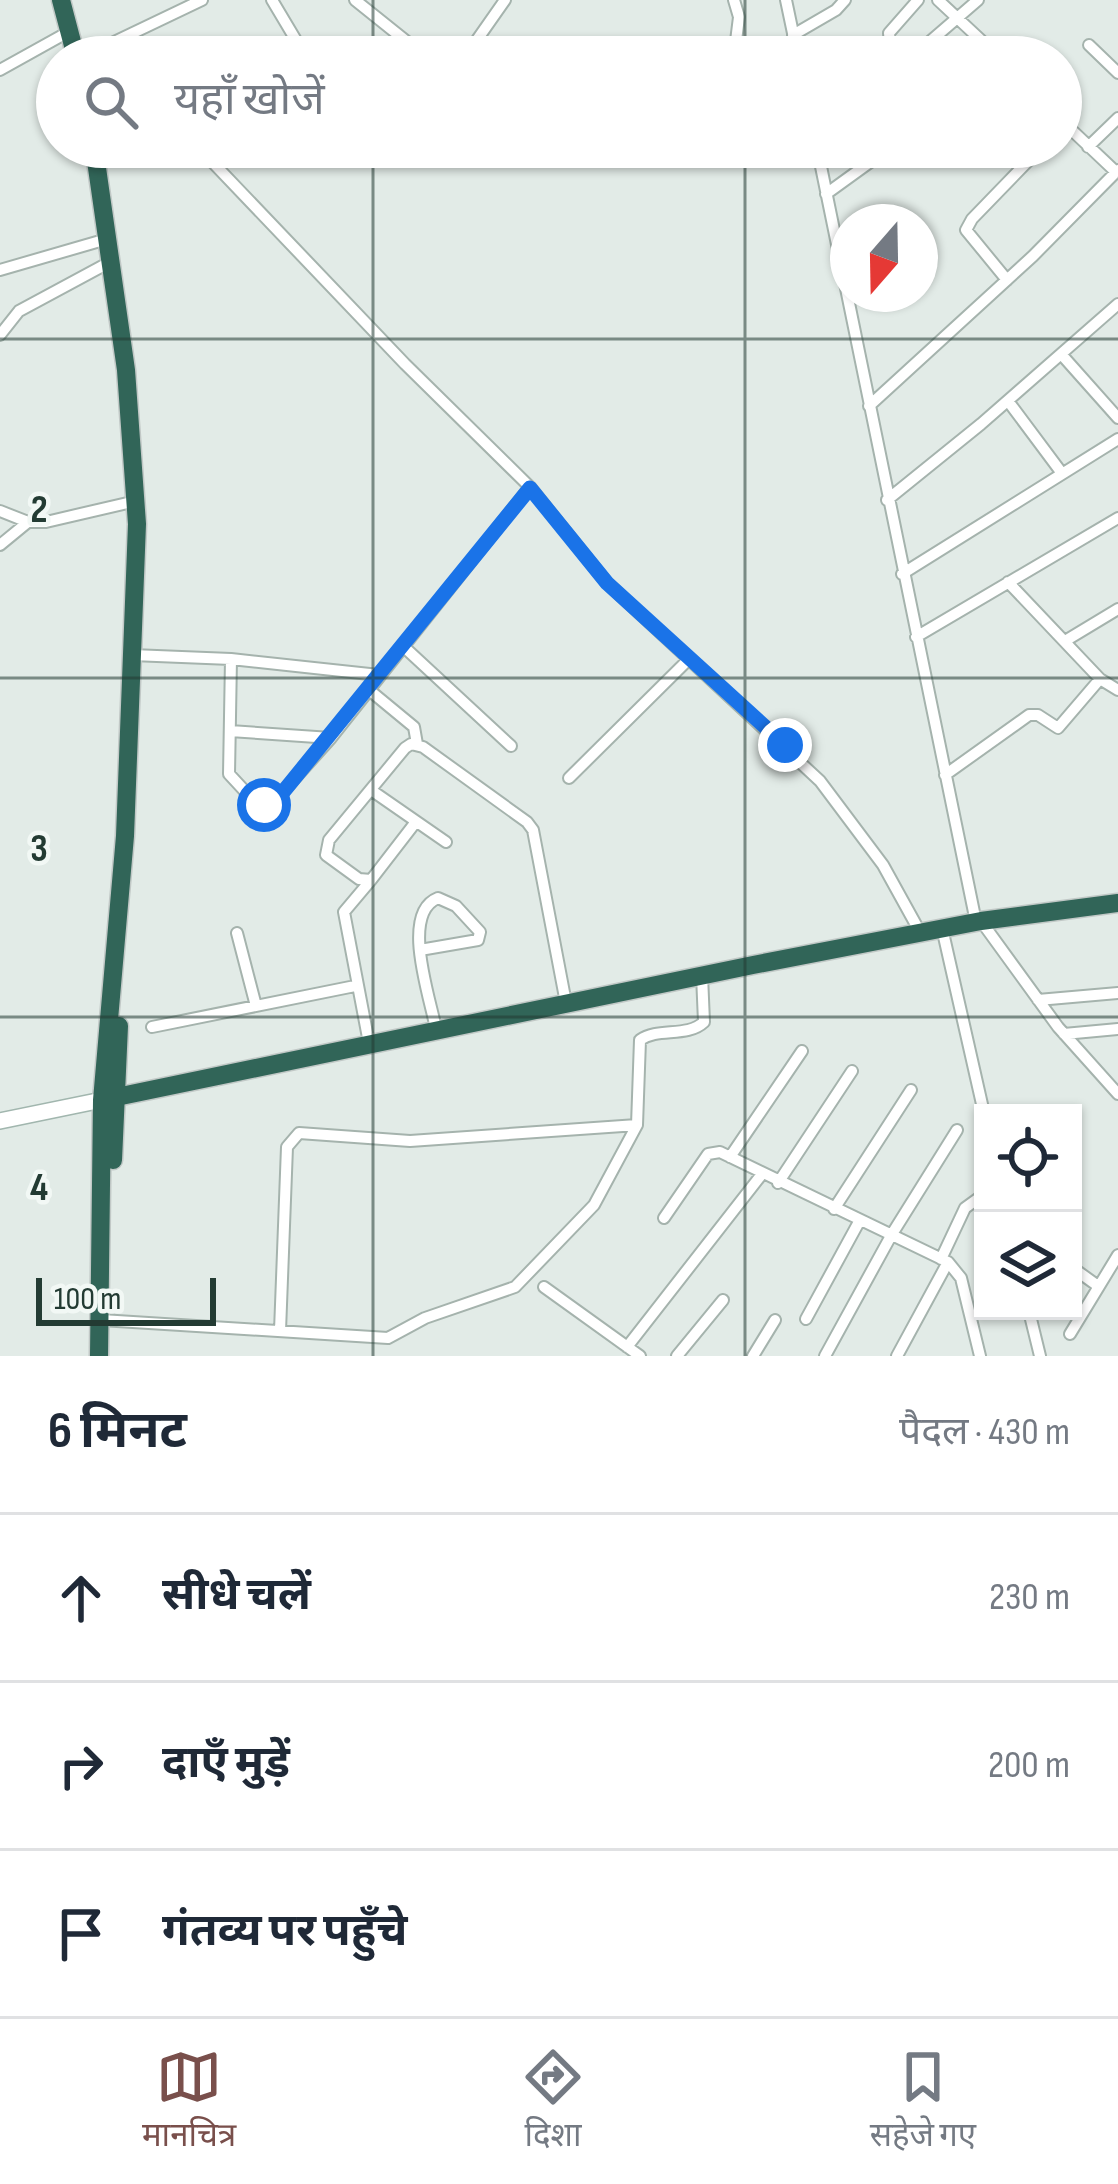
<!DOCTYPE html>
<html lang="hi">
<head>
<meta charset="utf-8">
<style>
  :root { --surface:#fff; --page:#f2f2f3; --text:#1f2937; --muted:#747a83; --line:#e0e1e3; --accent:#794f4b }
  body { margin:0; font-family:"Sofia Sans Condensed","Noto Sans Devanagari",sans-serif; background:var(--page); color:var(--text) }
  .controls { position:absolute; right:36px; bottom:36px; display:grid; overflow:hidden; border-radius:0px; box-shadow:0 3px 9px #0004 }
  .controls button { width:108px; height:108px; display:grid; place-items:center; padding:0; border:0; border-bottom:3px solid var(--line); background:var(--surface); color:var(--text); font:60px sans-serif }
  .compass { position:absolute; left:830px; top:204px; width:108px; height:108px; border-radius:50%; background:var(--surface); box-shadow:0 3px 9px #0004; rotate:200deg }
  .scale { position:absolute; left:36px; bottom:30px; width:180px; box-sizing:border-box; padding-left:12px; border:6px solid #233b33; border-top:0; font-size:33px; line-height:42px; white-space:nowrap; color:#233b33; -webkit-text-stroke:9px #f2f8f5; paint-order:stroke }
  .stop { position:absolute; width:36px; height:36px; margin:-27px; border:9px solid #1a73e8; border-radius:50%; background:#fff }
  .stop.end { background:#1a73e8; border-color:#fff; box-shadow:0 3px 12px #0008 }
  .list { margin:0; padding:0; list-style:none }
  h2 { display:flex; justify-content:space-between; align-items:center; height:156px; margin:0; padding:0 48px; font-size:51px }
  h2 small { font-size:39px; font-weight:400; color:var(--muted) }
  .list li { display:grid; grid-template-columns:78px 1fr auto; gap:36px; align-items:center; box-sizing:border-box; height:168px; padding:0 48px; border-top:3px solid var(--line) }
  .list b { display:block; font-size:45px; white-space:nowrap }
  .list em { font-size:39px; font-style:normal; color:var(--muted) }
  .icon { flex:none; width:66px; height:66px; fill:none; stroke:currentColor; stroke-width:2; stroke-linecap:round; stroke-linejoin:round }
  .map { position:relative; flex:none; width:1118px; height:1356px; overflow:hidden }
  .search { position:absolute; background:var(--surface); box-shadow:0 3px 9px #0004; left:36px; right:36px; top:36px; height:132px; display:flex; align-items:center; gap:30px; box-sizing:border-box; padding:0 42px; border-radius:66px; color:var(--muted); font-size:45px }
  .sheet { height:660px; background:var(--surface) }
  nav { display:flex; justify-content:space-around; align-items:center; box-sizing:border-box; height:168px; border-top:3px solid var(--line); background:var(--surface); font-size:33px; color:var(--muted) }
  nav a { display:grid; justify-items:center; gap:6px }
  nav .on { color:var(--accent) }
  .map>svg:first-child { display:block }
</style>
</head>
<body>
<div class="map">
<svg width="1118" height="1356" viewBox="0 0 1118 1356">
  <rect width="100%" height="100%" fill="#e2ebe7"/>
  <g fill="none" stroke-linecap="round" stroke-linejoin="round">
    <!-- street casing -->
    <g stroke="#a5b3ad" stroke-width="14">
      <path id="street" d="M272 0 306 57
        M355 0 426 57
        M734 0 739 17 736 41
        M786 0 798 57
        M938 0 999 57
        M793 35 836 10 845 0
        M1089 45 1118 73
        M89 54 202 0
        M465 57 505 0
        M901 57 890 43 889 33 918 0
        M912 57 978 0
        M0 70 70 31
        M1061 120 1116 172
        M198 147 405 364 530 487 607 583 820 781 883 865 920 932
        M817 147 976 922
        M1088 147 1118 118
        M212 162 240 147
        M826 194 891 147
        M0 270 107 239
        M1007 280 966 230 972 219 1033 156
        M0 335 19 311 110 262
        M1061 354 1118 418
        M1008 401 1061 472
        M869 406 1033 256 1118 170
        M887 500 981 424 1118 304
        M0 511 28 522H46L136 501
        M0 545 28 522
        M902 574 1118 439
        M1008 582 1100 679 1118 690
        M916 637 1118 518
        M1065 641 1118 609
        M403 646 511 746
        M132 655 231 659 379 675
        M231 659 229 774 254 801 271 805 331 738 530 487
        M368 689 414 727 417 744
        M230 731 331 738
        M945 775 1029 715H1038L1058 728 1100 679
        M569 778 689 659
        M371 790 446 842
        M415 823 371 880 359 879 326 855 329 840 405 748 411 744 423 747 527 822 533 830 566 1003
        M981 921 1058 1027 1118 1094
        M942 928 984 1113
        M237 933 256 1006
        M420 950 478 940 480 932 456 906 438 898C400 913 430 997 436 1029
        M1038 1000 1118 993
        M152 1027 355 986
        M1064 1034 1118 1029
        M369 1043 344 912 371 880
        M730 1157 802 1051
        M778 1183 852 1071
        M834 1209 911 1090
        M664 1218 708 1154 720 1152 948 1262 961 1278 980 1356
        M941 1259 965 1208 983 1195
        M1073 1268 1098 1286
        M544 1287 640 1356
        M1029 1311 1040 1356
        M806 1319 860 1220
        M101 1320 388 1338 425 1318 515 1287 594 1205 637 1125 640 1040C658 1027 687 1038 704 1022L702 975
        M280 1331 287 1147 299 1133 410 1141 637 1125
        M1070 1334 1118 1255
        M627 1347 762 1174
        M677 1356 723 1300
        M753 1356 775 1320
        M825 1356 892 1234 957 1130
        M897 1356 948 1262"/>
    </g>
    <!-- secondary casing -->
    <g stroke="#a1b6ae" stroke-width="18">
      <path id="secondary" d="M0 1121 102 1100"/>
    </g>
    <!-- highway casing -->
    <g stroke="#c1c8c6" stroke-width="21">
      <path id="highway" d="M61 0 76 57
        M94 147 126 370 137 524 125 836 102 1100 99 1356
        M102 1100 753 965 981 921 1118 903
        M113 1160 119 1026"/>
    </g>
    <!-- street -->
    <use href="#street" stroke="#fff" stroke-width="10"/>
    <!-- secondary -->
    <use href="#secondary" stroke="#fff" stroke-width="15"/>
    <!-- highway -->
    <use href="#highway" stroke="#316558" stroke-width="18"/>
  </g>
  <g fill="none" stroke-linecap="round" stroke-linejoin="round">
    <!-- route -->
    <path stroke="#1a73e8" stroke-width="15" d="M264 805 275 802 530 488 607 583 785 745"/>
  </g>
  <!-- grid -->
  <path fill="none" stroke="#233b33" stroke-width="3" stroke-opacity="0.55" d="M373 0V57M745 0V57M373 147V1356M745 147V1356M0 339H1118M0 678H1118M0 1017H1118"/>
  <g font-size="39" text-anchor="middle" font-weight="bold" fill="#233b33" stroke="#f2f8f5" stroke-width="9" stroke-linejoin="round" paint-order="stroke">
    <text x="39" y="522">2</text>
    <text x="39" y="861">3</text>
    <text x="39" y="1200">4</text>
  </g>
</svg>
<div class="controls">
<button><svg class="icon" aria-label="locate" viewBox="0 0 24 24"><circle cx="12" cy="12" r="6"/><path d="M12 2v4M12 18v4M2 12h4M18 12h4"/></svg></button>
<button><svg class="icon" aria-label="layers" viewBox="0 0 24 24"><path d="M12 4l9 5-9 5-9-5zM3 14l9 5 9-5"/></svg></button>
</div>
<svg class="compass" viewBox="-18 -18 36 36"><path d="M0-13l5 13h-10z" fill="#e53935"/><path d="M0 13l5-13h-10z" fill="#747a83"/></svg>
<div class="scale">100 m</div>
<div class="stop" style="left:264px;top:805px"></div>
<div class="stop end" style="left:785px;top:745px"></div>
<div class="search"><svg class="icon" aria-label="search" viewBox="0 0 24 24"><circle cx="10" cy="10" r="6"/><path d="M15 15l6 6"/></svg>यहाँ खोजें</div>
</div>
<section class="sheet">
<h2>6 मिनट<small>पैदल · 430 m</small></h2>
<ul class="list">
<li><svg class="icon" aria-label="ahead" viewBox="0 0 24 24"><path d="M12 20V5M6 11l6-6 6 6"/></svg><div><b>सीधे चलें</b></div><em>230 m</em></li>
<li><svg class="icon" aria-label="right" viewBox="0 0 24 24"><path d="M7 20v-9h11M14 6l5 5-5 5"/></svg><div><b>दाएँ मुड़ें</b></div><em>200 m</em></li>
<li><svg class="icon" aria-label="arrive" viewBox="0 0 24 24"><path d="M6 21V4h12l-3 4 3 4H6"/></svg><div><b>गंतव्य पर पहुँचे</b></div></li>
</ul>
</section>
<nav>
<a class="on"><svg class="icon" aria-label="map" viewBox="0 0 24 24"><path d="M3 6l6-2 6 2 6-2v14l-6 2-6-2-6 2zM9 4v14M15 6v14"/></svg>मानचित्र</a>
<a><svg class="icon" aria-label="directions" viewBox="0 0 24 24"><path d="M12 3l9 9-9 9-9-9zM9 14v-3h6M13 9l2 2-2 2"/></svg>दिशा</a>
<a><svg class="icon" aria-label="saved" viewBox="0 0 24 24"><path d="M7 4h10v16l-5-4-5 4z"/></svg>सहेजे गए</a>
</nav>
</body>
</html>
